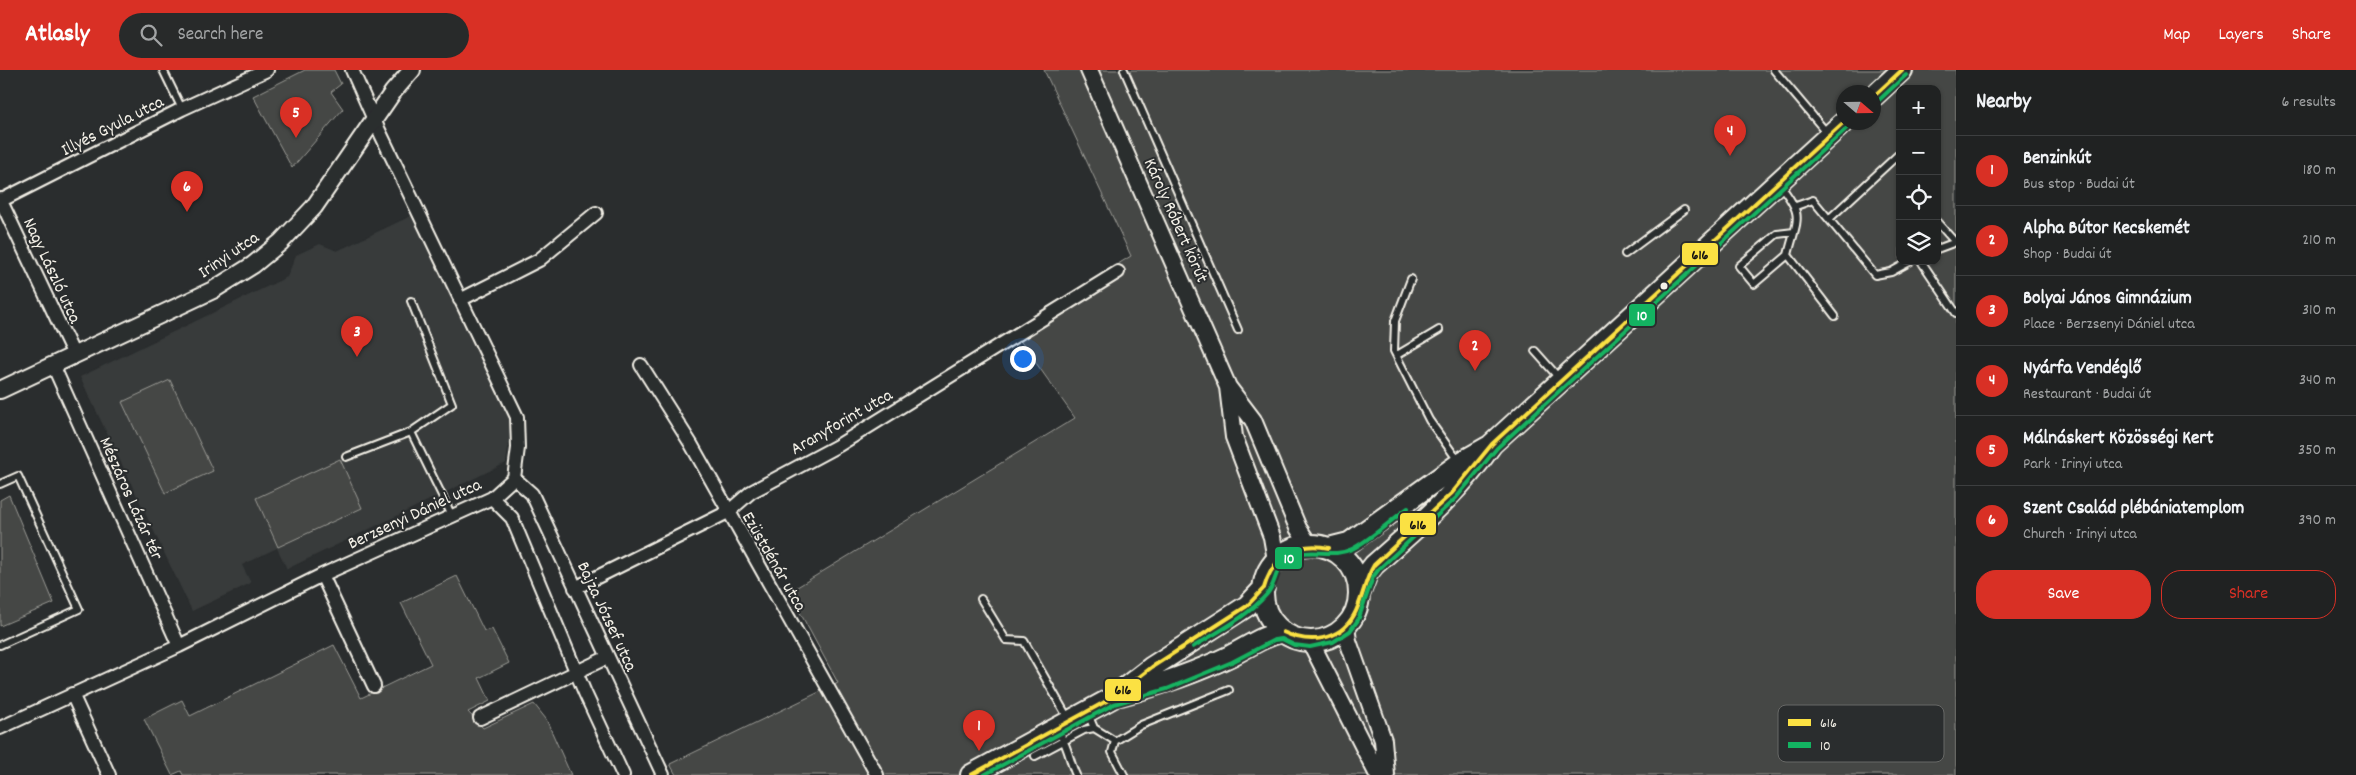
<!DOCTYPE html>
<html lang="en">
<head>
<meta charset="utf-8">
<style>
  :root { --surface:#202222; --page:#282a2a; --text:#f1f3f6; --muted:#a2a4a5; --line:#3d3f40; --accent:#d93025 }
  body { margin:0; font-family:Dekko,sans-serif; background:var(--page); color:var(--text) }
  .controls { position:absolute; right:15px; top:15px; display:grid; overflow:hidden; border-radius:10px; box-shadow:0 1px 4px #0004 }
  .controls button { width:45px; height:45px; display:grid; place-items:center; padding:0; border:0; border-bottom:1px solid var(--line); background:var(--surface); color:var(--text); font:25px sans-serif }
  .compass { position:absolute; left:1836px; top:15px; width:45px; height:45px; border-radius:50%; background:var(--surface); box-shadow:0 1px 4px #0004; rotate:110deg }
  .you { position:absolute; left:1022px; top:288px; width:18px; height:18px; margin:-12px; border:4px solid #fff; border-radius:50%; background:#1a73e8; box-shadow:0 0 0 8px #1a73e833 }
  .badge { display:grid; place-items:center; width:32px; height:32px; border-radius:50%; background:var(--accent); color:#fff; font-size:16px; font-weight:700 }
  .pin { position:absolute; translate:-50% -41px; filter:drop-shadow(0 1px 2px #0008) }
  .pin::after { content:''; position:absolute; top:26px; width:18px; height:15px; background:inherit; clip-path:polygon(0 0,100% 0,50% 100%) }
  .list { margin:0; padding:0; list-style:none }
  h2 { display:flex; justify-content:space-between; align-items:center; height:65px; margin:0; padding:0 20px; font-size:21px }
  h2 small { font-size:16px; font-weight:400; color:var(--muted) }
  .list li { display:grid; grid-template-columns:32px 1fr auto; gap:15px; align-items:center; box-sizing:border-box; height:70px; padding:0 20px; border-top:1px solid var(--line) }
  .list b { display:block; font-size:19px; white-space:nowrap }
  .list p { margin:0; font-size:16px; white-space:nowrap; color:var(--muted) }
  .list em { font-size:16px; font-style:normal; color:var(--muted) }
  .actions { display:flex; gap:10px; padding:15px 20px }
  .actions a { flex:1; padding:11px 0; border:1px solid var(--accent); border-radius:20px; text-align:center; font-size:18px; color:var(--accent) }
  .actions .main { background:var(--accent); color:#fff }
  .icon { flex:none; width:28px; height:28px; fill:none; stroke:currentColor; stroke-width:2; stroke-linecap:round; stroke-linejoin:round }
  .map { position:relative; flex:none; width:1956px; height:705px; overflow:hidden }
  header { display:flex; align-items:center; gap:30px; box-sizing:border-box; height:70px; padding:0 25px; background:var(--accent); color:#fff }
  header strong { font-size:24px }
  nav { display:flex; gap:28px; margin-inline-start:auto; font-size:18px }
  .search { width:350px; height:45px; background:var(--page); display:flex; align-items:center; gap:12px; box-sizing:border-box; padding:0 18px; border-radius:28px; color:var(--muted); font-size:19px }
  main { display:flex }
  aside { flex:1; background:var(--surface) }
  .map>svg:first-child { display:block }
</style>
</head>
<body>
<header>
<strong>Atlasly</strong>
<div class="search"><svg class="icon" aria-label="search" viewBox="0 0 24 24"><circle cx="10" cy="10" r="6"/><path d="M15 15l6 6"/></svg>Search here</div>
<nav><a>Map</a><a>Layers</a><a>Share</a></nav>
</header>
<main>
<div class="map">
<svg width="1956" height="705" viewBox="0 0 1956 705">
  <rect width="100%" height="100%" fill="#2a2d2e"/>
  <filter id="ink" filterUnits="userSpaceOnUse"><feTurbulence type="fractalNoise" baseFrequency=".02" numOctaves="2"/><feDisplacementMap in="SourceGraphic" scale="10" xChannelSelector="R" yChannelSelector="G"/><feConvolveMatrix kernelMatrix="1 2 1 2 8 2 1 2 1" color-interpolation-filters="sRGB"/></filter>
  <g filter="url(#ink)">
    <!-- built -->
    <path fill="#373a3a" d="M413 145 512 350 506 393 287 499 277 478 242 495 251 513 192 541 80 307 287 207 296 185 320 174 337 181Z"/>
    <!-- green -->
    <path fill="#444645" stroke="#9c9c96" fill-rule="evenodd" d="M305 0H334L341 14 331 22 343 39 292 98 253 26Z
      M1044 0H1956V705H676L670 694 838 613 789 522 1075 348 1012 259 1131 186ZM1900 19H1937V191H1900ZM1844 22H1874V52H1844Z
      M170 310 213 401 165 423 122 332Z
      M340 389 362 438 278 477 256 428Z
      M9 425 54 533 0 556V430Z
      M457 506 484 561 492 559 509 593 479 608 490 631 468 642 483 658 534 634 546 649 571 705H183L181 701 172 705 144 649 182 630 190 646 334 575 361 628 431 594 401 533Z"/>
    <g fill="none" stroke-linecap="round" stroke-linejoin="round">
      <!-- service casing -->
      <g stroke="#f4f1e8" stroke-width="10">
        <path id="service" d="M163 0 182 39
          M1124 0 1238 260
          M1774 0 1827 63
          M1780 115C1805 147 1797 148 1788 185L1835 246
          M1796 136 1813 130 1875 205 1891 202 1911 191
          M1829 149 1900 83
          M1937 152 1955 172
          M1937 179 1956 172
          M1625 184 1684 140
          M1788 185 1754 214 1739 196 1777 164 1794 162
          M1921 191 1956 243
          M1411 209 1395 251 1394 281 1429 350 1459 392
          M411 231 452 334 411 362 452 446
          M1535 281 1559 308
          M1397 285 1439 260
          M346 387 411 362
          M0 414 18 406 79 539 0 575
          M981 529 1006 570 1024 571 1069 650
          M1088 644 1094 658 1115 671 1141 655 1229 620
          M1062 668C1069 680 1070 693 1076 705
          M1115 671 1112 682 1124 705
          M1035 686 1084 660 1094 658"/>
      </g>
      <!-- minor casing -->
      <g stroke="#f4f1e8" stroke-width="16">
        <path id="minor" d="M0 129 74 285
          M0 131 182 39 267 0
          M460 230 539 190 596 143
          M53 295 179 576
          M641 295 691 374 877 705
          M514 408 532 424 663 705
          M492 428 512 448 585 623 623 705
          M322 505 374 616
          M575 518 728 442 751 422 839 375 1118 202
          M72 624 109 705
          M480 648 608 587
          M0 658 179 576 322 505 492 428 514 408 518 378 517 347 375 52 352 0"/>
      </g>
      <!-- tertiary casing -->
      <g stroke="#f4f1e8" stroke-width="20">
        <path id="tertiary" d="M1089 0 1228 317 1253 350 1298 458 1309 475
          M1228 317 1234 367 1272 467 1276 490
          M0 320 213 220 253 195 281 172 314 137 393 22 412 0
          M1346 556 1348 571 1383 670 1386 705
          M1310 571 1378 705"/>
      </g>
      <!-- primary casing -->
      <g stroke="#f4f1e8" stroke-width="24">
        <path id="primary" d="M1874 26 1902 0
          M1263 523a48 48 0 1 1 96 0a48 48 0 1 1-96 0Z
          M1329 478 1349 473 1460 393 1488 377
          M1359 525 1367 504 1374 495C1416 458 1460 421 1492 374L1844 52
          M1121 625C1159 615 1195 603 1230 586 1248 577 1264 565 1283 562
          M971 705 1112 628 1152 597 1247 536 1264 518"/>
      </g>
      <!-- service -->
      <use href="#service" stroke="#2a2d2e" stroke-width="6"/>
      <!-- minor -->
      <use href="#minor" stroke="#2a2d2e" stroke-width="12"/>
      <!-- tertiary -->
      <use href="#tertiary" stroke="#2a2d2e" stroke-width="16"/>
      <!-- primary -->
      <use href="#primary" stroke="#2a2d2e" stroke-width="20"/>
      <!-- bus-1 casing -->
      <g stroke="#2a2d2e" stroke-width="8">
        <path id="bus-1" d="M1874 26 1902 0
          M1264 518C1273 486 1297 471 1329 478
          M1283 562C1308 574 1339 572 1354 545 1363 529 1364 511 1374 495L1452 423 1492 374 1844 52
          M971 705 1112 628 1152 597 1247 536 1264 518"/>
      </g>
      <!-- bus-2 casing -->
      <g stroke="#2a2d2e" stroke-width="8">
        <path id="bus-2" d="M1878 31 1906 5
          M1193 577C1219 561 1247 547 1267 524 1277 513 1274 497 1289 488 1309 476 1331 489 1352 479 1370 470 1391 450 1408 438
          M984 705 1114 634 1167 619 1232 592 1274 570 1282 569 1294 575 1310 577 1333 572 1350 561 1358 550 1373 507 1379 499 1456 428 1497 378 1848 57"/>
      </g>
      <!-- bus-1 -->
      <use href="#bus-1" stroke="#fbe143" stroke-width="4"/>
      <!-- bus-2 -->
      <use href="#bus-2" stroke="#13b361" stroke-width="4"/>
    </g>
  </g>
  <!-- markers -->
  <circle fill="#f4f1e8" stroke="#2a2d2e" stroke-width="2" cx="1664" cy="216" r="4.5"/>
  <g text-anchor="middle" stroke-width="4" stroke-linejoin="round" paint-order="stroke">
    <!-- street labels -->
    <g font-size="18" fill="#f4f1e8" stroke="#2a2d2e">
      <text transform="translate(112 55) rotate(-27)" y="6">Illyés Gyula utca</text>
      <text transform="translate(1177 150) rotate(66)" y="6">Károly Róbert körút</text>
      <text transform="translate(228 184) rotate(-34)" y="6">Irinyi utca</text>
      <text transform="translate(53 200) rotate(65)" y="6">Nagy László utca</text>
      <text transform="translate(841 351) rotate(-30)" y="6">Aranyforint utca</text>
      <text transform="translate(132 428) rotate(66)" y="6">Mészáros Lázár tér</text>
      <text transform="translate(414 443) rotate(-25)" y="6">Berzsenyi Dániel utca</text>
      <text transform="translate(775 491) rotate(60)" y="6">Ezüstdénár utca</text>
      <text transform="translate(608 546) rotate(65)" y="6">Bajza József utca</text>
    </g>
  </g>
  <!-- legend -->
  <rect x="1778" y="635" width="166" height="57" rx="8" fill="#2a2d2e" stroke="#676866" stroke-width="1"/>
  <rect x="1788" y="649" width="23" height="7" fill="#fbe143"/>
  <rect x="1788" y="672" width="23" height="6" fill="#13b361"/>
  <g font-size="14" fill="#f4f1e8">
    <text x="1820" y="657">616</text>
    <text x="1820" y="680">10</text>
  </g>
  <g stroke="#2a2d2e" stroke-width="2">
    <rect x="1681" y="172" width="38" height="24" rx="5" fill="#fbe143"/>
    <rect x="1628" y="233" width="28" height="24" rx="5" fill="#13b361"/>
    <rect x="1399" y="442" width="38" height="24" rx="5" fill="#fbe143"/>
    <rect x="1274" y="476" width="29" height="24" rx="5" fill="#13b361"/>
    <rect x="1104" y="608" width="38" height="24" rx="5" fill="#fbe143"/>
  </g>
  <g font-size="14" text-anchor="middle" font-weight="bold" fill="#fff">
    <text x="1642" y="250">10</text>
    <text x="1289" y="493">10</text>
  </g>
  <g font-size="14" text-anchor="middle" font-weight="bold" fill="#111">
    <text x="1700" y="189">616</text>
    <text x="1418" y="459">616</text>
    <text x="1123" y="624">616</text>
  </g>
</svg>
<div class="controls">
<button>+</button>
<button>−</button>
<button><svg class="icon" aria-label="locate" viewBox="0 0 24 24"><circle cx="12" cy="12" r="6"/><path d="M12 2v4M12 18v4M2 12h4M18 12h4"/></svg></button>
<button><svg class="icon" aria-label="layers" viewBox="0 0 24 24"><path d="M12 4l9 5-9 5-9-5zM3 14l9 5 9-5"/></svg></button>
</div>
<svg class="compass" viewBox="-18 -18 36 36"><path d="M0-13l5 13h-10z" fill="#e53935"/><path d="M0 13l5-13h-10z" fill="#a2a4a5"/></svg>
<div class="you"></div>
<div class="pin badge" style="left:979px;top:681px">1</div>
<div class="pin badge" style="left:1475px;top:301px">2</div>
<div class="pin badge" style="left:357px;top:287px">3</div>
<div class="pin badge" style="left:1730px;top:86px">4</div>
<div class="pin badge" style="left:296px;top:68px">5</div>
<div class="pin badge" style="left:187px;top:142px">6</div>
</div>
<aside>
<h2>Nearby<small>6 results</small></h2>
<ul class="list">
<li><span class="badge">1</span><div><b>Benzinkút</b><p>Bus stop · Budai út</p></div><em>180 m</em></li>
<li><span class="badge">2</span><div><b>Alpha Bútor Kecskemét</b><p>Shop · Budai út</p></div><em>210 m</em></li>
<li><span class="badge">3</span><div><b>Bolyai János Gimnázium</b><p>Place · Berzsenyi Dániel utca</p></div><em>310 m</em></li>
<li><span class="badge">4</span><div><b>Nyárfa Vendéglő</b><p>Restaurant · Budai út</p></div><em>340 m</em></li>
<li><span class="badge">5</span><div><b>Málnáskert Közösségi Kert</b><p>Park · Irinyi utca</p></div><em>350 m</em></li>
<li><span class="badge">6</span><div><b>Szent Család plébániatemplom</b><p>Church · Irinyi utca</p></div><em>390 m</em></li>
</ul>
<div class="actions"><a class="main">Save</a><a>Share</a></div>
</aside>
</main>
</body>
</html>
